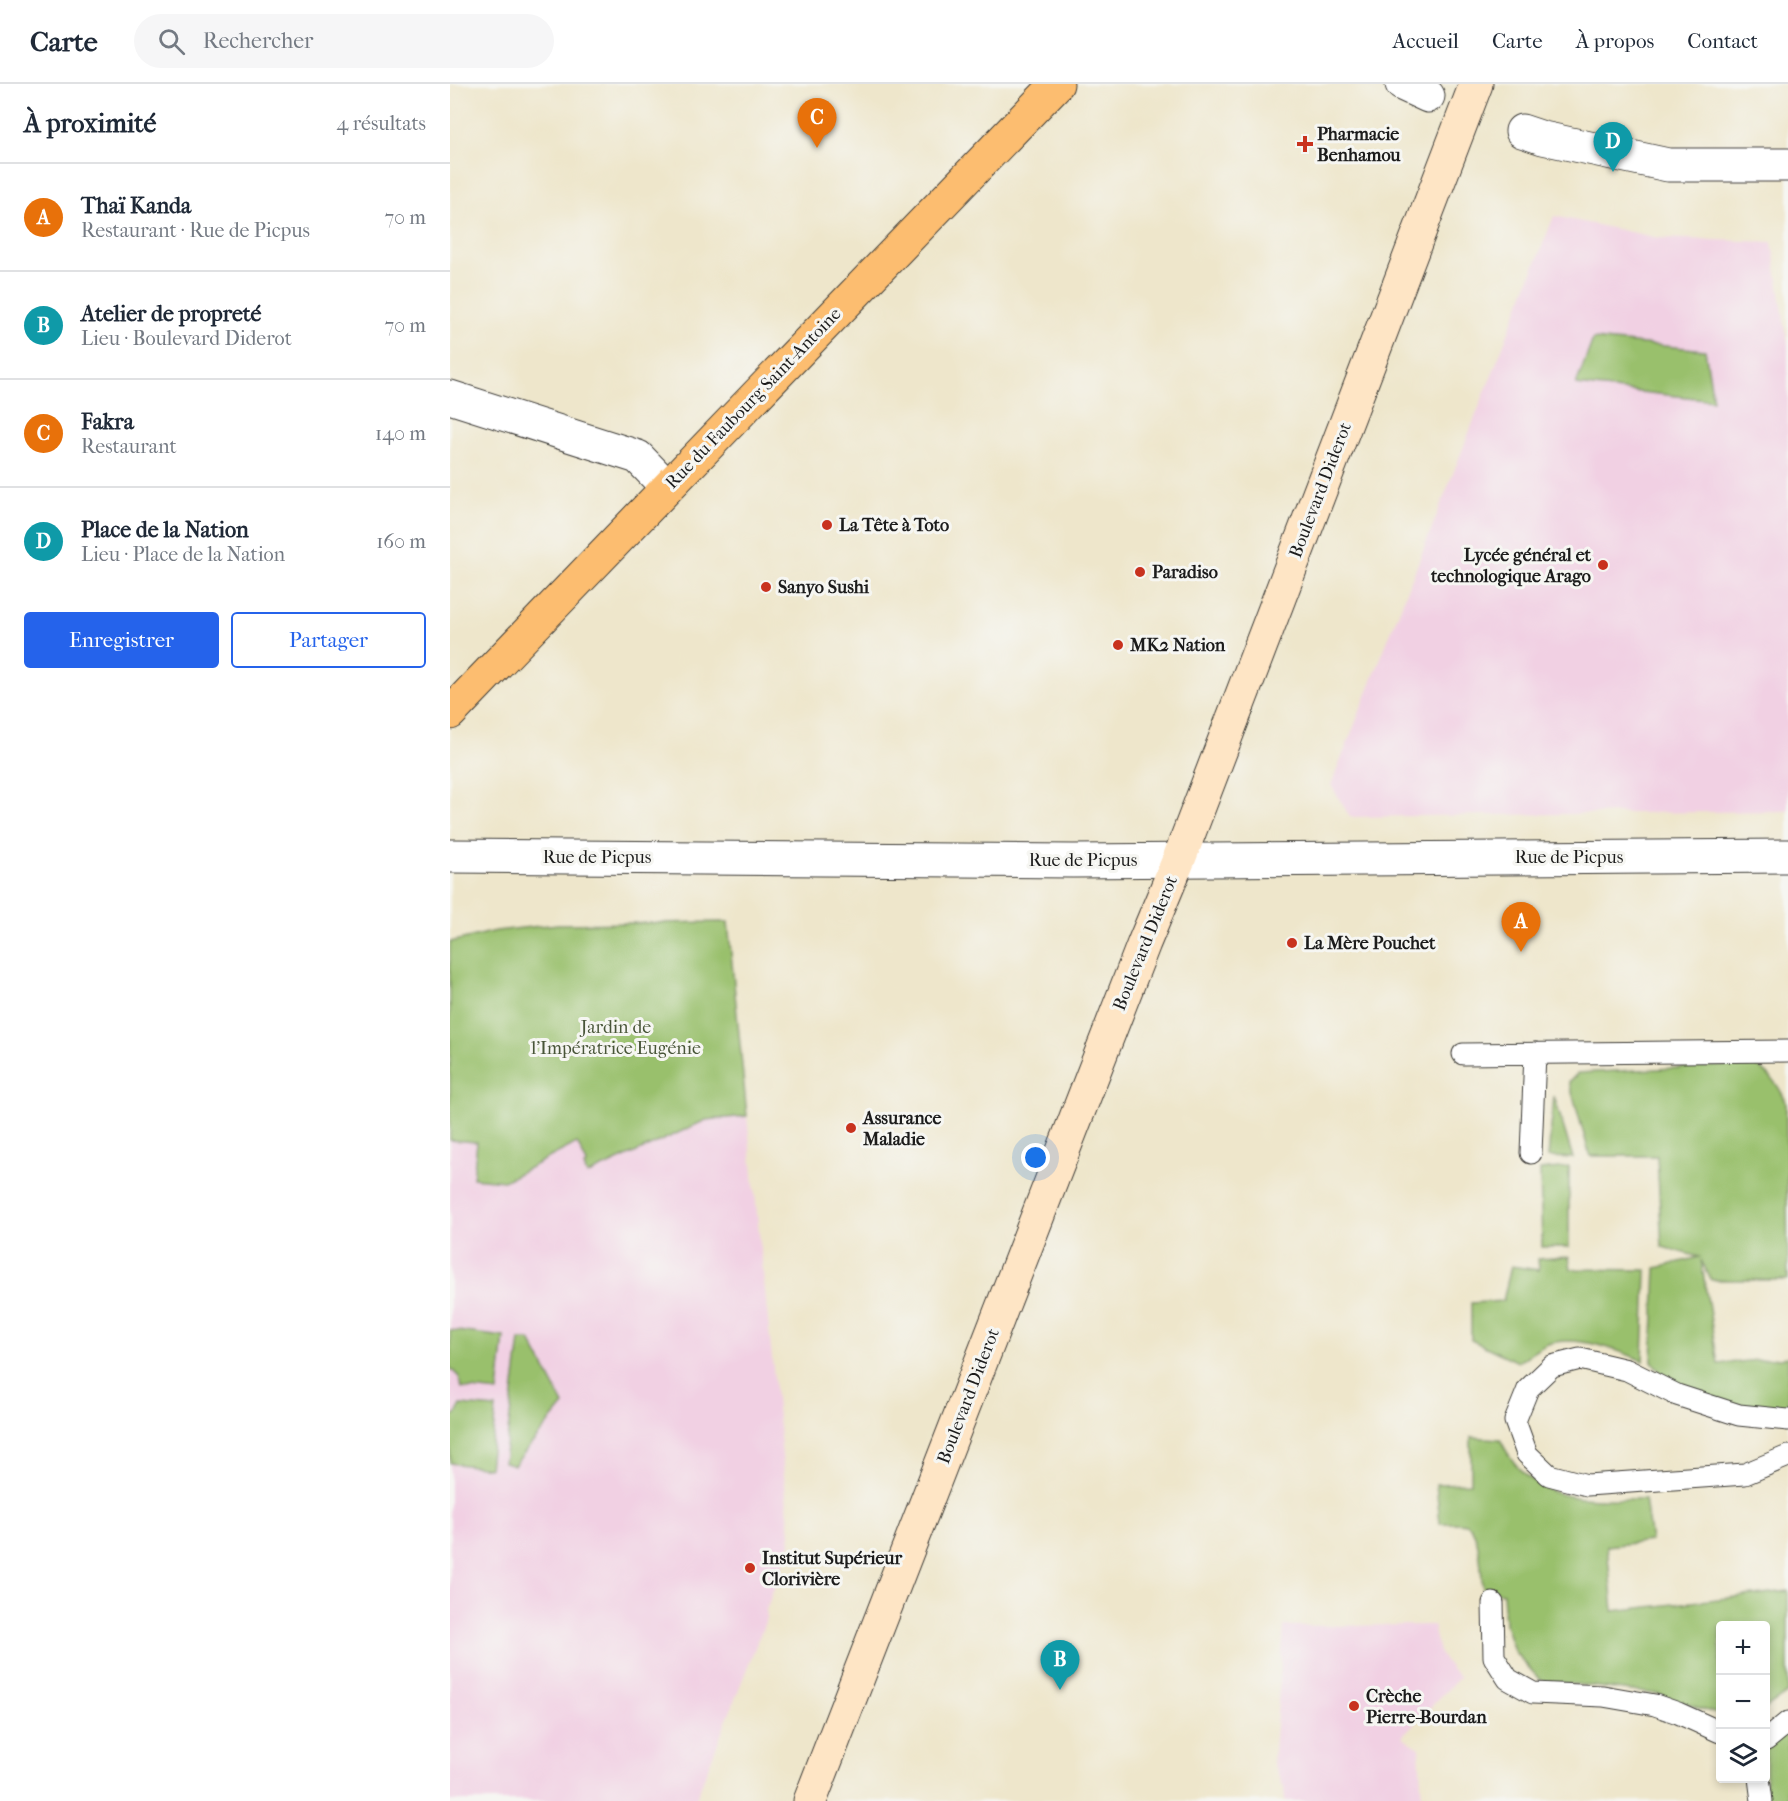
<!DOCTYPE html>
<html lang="fr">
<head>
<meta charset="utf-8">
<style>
  :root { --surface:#fff; --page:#f6f6f7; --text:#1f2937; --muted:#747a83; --line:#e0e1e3; --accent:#2563eb }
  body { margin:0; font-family:"IM FELL French Canon",serif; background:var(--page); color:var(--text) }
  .controls { position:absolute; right:18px; bottom:18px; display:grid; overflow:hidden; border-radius:6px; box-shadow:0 3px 9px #0003 }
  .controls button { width:54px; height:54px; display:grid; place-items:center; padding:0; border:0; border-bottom:2px solid var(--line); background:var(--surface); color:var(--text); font:30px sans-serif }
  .you { position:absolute; left:586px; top:1074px; width:21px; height:21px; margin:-15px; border:4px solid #fff; border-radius:50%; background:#1a73e8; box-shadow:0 0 0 9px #1a73e833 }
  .badge { display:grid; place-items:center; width:39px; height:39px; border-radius:50%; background:var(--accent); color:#fff; font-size:20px; font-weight:700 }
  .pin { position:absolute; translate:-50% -50px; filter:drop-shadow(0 2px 3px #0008) }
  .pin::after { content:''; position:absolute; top:32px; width:21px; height:18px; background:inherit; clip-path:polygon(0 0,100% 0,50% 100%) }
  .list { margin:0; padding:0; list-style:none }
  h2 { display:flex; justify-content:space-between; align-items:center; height:78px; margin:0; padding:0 24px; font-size:26px }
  h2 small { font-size:20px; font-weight:400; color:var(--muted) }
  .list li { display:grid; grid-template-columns:39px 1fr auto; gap:18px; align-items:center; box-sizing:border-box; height:108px; padding:0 24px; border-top:2px solid var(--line) }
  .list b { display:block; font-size:22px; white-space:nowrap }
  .list p { margin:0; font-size:20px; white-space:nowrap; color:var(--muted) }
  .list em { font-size:20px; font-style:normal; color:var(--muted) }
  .actions { display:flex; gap:12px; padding:18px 24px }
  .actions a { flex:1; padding:14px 0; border:2px solid var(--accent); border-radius:6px; text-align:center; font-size:21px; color:var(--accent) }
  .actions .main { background:var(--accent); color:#fff }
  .icon { flex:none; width:33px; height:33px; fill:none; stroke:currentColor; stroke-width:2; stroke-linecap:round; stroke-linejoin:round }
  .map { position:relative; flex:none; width:1338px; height:1717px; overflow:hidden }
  header { display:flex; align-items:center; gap:36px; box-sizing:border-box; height:84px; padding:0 30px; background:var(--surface); border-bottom:2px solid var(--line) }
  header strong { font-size:28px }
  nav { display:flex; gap:33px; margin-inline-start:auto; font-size:21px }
  .search { width:420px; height:54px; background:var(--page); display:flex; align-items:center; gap:15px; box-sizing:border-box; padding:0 21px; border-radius:33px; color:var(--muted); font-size:22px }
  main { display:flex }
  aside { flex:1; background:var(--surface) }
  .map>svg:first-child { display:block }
</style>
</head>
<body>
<header>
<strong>Carte</strong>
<div class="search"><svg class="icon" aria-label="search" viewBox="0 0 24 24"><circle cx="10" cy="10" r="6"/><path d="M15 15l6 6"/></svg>Rechercher</div>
<nav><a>Accueil</a><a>Carte</a><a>À propos</a><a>Contact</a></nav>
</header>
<main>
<aside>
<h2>À proximité<small>4 résultats</small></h2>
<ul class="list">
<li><span class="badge" style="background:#e8710a">A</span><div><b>Thaï Kanda</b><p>Restaurant · Rue de Picpus</p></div><em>70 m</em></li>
<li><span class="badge" style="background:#0f9aa8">B</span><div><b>Atelier de propreté</b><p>Lieu · Boulevard Diderot</p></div><em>70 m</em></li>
<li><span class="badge" style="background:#e8710a">C</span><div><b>Fakra</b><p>Restaurant</p></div><em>140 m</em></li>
<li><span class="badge" style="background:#0f9aa8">D</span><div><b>Place de la Nation</b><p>Lieu · Place de la Nation</p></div><em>160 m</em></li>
</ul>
<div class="actions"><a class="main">Enregistrer</a><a>Partager</a></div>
</aside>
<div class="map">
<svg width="1338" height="1717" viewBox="0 0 1338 1717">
  <rect width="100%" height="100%" fill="#f6f6f2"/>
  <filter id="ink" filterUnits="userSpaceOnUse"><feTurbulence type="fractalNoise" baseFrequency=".0167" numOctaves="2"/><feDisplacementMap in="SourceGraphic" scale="12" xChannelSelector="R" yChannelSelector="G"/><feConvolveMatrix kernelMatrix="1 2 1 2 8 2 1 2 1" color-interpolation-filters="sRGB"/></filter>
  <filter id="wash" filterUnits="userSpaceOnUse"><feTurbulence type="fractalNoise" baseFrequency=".008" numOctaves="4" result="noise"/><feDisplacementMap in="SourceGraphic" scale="24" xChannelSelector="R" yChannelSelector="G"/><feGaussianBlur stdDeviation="1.35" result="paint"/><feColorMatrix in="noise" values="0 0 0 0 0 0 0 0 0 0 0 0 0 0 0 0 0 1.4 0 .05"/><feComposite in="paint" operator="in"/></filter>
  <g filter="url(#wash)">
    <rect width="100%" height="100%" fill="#eee6cb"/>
    <!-- built -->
    <path fill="#f1d0e3" d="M1104 132 1209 154 1322 158 1338 261V727L900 733 881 701Z
      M297 1032 341 1459 316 1526 317 1533 245 1717H0V1056L27 1058 23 1094 53 1097 127 1059 137 1080V1090L256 1036Z
      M983 1541 989 1568 1001 1585 1010 1593 952 1652 969 1664 972 1717H835L834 1704 823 1679 834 1542Z"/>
    <!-- green -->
    <path fill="#99c06c" stroke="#5a6e44" stroke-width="1.5" d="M1143 255 1255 266 1263 316 1126 301Z
      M278 838 297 1032 256 1036 137 1091 134 1082 137 1080 127 1059 54 1097 23 1094 27 1058 0 1056V858L46 847 108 840Z
      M1304 980C1320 990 1329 1001 1336 1018L1338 1196H1261L1251 1176 1268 1280 1338 1273V1336L1227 1311 1202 1277 1206 1184 1249 1173 1212 1163 1207 1072H1140L1119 998 1128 989Z
      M1104 1012 1123 1074 1098 1073Z
      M1119 1083V1163H1092L1090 1086Z
      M1119 1173 1121 1185 1196 1186 1193 1277C1168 1266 1129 1252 1101 1259 1090 1262 1078 1272 1068 1278L1021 1256V1219L1053 1217 1061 1182 1089 1186 1088 1175Z
      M0 1246 54 1253 48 1308 12 1304 9 1293 0 1284Z
      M70 1256H80L114 1321 64 1381 54 1378Z
      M11 1321 46 1324 39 1384 0 1379V1334L6 1330Z
      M1021 1353 1050 1355C1082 1422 1132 1415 1195 1415L1201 1457 1157 1462 1163 1527 1338 1507V1609L1316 1624V1542H1270V1631L1207 1610 1090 1596 1064 1567 1055 1540 1053 1509 1033 1506C1031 1491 1031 1449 1018 1441 1012 1437 998 1440 990 1439L986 1400 1021 1399Z
      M1338 1638V1717H1312L1316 1694V1656Z"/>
  </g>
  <g filter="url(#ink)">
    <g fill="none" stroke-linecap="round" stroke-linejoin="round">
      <!-- lane casing -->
      <g stroke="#3c3a36" stroke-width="23">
        <path id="lane" d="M1013 970 1338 967
          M1081 1069 1085 969
          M1338 1336 1289 1331 1227 1311 1177 1286 1130 1275 1102 1282 1078 1305 1065 1337 1077 1370 1099 1391 1137 1401 1295 1390 1338 1372
          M1043 1519 1044 1573 1058 1595 1083 1609 1153 1612 1205 1621 1228 1629 1270 1648
          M1316 1656 1338 1638
          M1309 1694 1312 1717"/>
      </g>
      <!-- street casing -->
      <g stroke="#3c3a36" stroke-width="35">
        <path id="street" d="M952 0 978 12
          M1072 47 1093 54 1218 81H1338
          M0 313 188 373 217 403
          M0 772 623 777 1338 772"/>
      </g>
      <!-- secondary casing -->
      <g stroke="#3c3a36" stroke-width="35">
        <path id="secondary" d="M360 1717 694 859 729 775 1026 0"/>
      </g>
      <!-- primary casing -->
      <g stroke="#3c3a36" stroke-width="35">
        <path id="primary" d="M0 629 607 0"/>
      </g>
      <!-- lane -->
      <use href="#lane" stroke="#fff" stroke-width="21"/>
      <!-- street -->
      <use href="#street" stroke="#fff" stroke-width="33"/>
      <!-- secondary -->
      <use href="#secondary" stroke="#fee5c5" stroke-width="33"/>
      <!-- primary -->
      <use href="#primary" stroke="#fcbd6f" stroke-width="33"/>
    </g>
  </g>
  <!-- markers -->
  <g fill="#c8321e" stroke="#f6f6f2" stroke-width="2">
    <path d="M852 51h6v6h6v6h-6v6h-6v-6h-6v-6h6z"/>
    <circle cx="377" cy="441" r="6"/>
    <circle cx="1153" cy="481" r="6"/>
    <circle cx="690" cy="488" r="6"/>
    <circle cx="316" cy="503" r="6"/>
    <circle cx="668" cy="561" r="6"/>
    <circle cx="842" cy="859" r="6"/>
    <circle cx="401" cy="1044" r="6"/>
    <circle cx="300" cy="1484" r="6"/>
    <circle cx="904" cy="1622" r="6"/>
  </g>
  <g text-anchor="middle" stroke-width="6" stroke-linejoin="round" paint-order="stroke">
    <!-- poi labels -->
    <g font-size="18" font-weight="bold" fill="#1c1c1c" stroke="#f6f6f2" text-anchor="start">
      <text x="867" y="56">Pharmacie<tspan x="867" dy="21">Benhamou</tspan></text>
      <text x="389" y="447">La Tête à Toto</text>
      <text x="1141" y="477" text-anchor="end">Lycée général et<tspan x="1141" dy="21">technologique Arago</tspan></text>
      <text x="702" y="494">Paradiso</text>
      <text x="328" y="509">Sanyo Sushi</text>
      <text x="680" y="567">MK2 Nation</text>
      <text x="854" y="865">La Mère Pouchet</text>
      <text x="413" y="1040">Assurance<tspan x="413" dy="21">Maladie</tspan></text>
      <text x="312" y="1480">Institut Supérieur<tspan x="312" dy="21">Clorivière</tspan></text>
      <text x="916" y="1618">Crèche<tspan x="916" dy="21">Pierre-Bourdan</tspan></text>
    </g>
    <!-- street labels -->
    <g font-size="18" fill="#1c1c1c" stroke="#f6f6f2">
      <text transform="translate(303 314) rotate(-46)" y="6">Rue du Faubourg Saint-Antoine</text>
      <text transform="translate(870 406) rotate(-69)" y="6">Boulevard Diderot</text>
      <text x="147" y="779">Rue de Picpus</text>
      <text x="1119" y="779">Rue de Picpus</text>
      <text x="633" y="782">Rue de Picpus</text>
      <text transform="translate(695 859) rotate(-68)" y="6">Boulevard Diderot</text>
      <text transform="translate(518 1312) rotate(-69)" y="6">Boulevard Diderot</text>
    </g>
    <!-- park labels -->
    <g font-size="18" fill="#485538" stroke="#f6f6f2">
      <text x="166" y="949">Jardin de<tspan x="166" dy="21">l'Impératrice Eugénie</tspan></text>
    </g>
  </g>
</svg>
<div class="controls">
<button>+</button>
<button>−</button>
<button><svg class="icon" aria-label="layers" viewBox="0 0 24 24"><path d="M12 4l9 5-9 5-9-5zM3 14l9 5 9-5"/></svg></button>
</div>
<div class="you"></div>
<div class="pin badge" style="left:1071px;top:868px;background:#e8710a">A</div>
<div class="pin badge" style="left:610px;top:1606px;background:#0f9aa8">B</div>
<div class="pin badge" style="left:367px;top:64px;background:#e8710a">C</div>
<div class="pin badge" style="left:1163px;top:88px;background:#0f9aa8">D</div>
</div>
</main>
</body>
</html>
